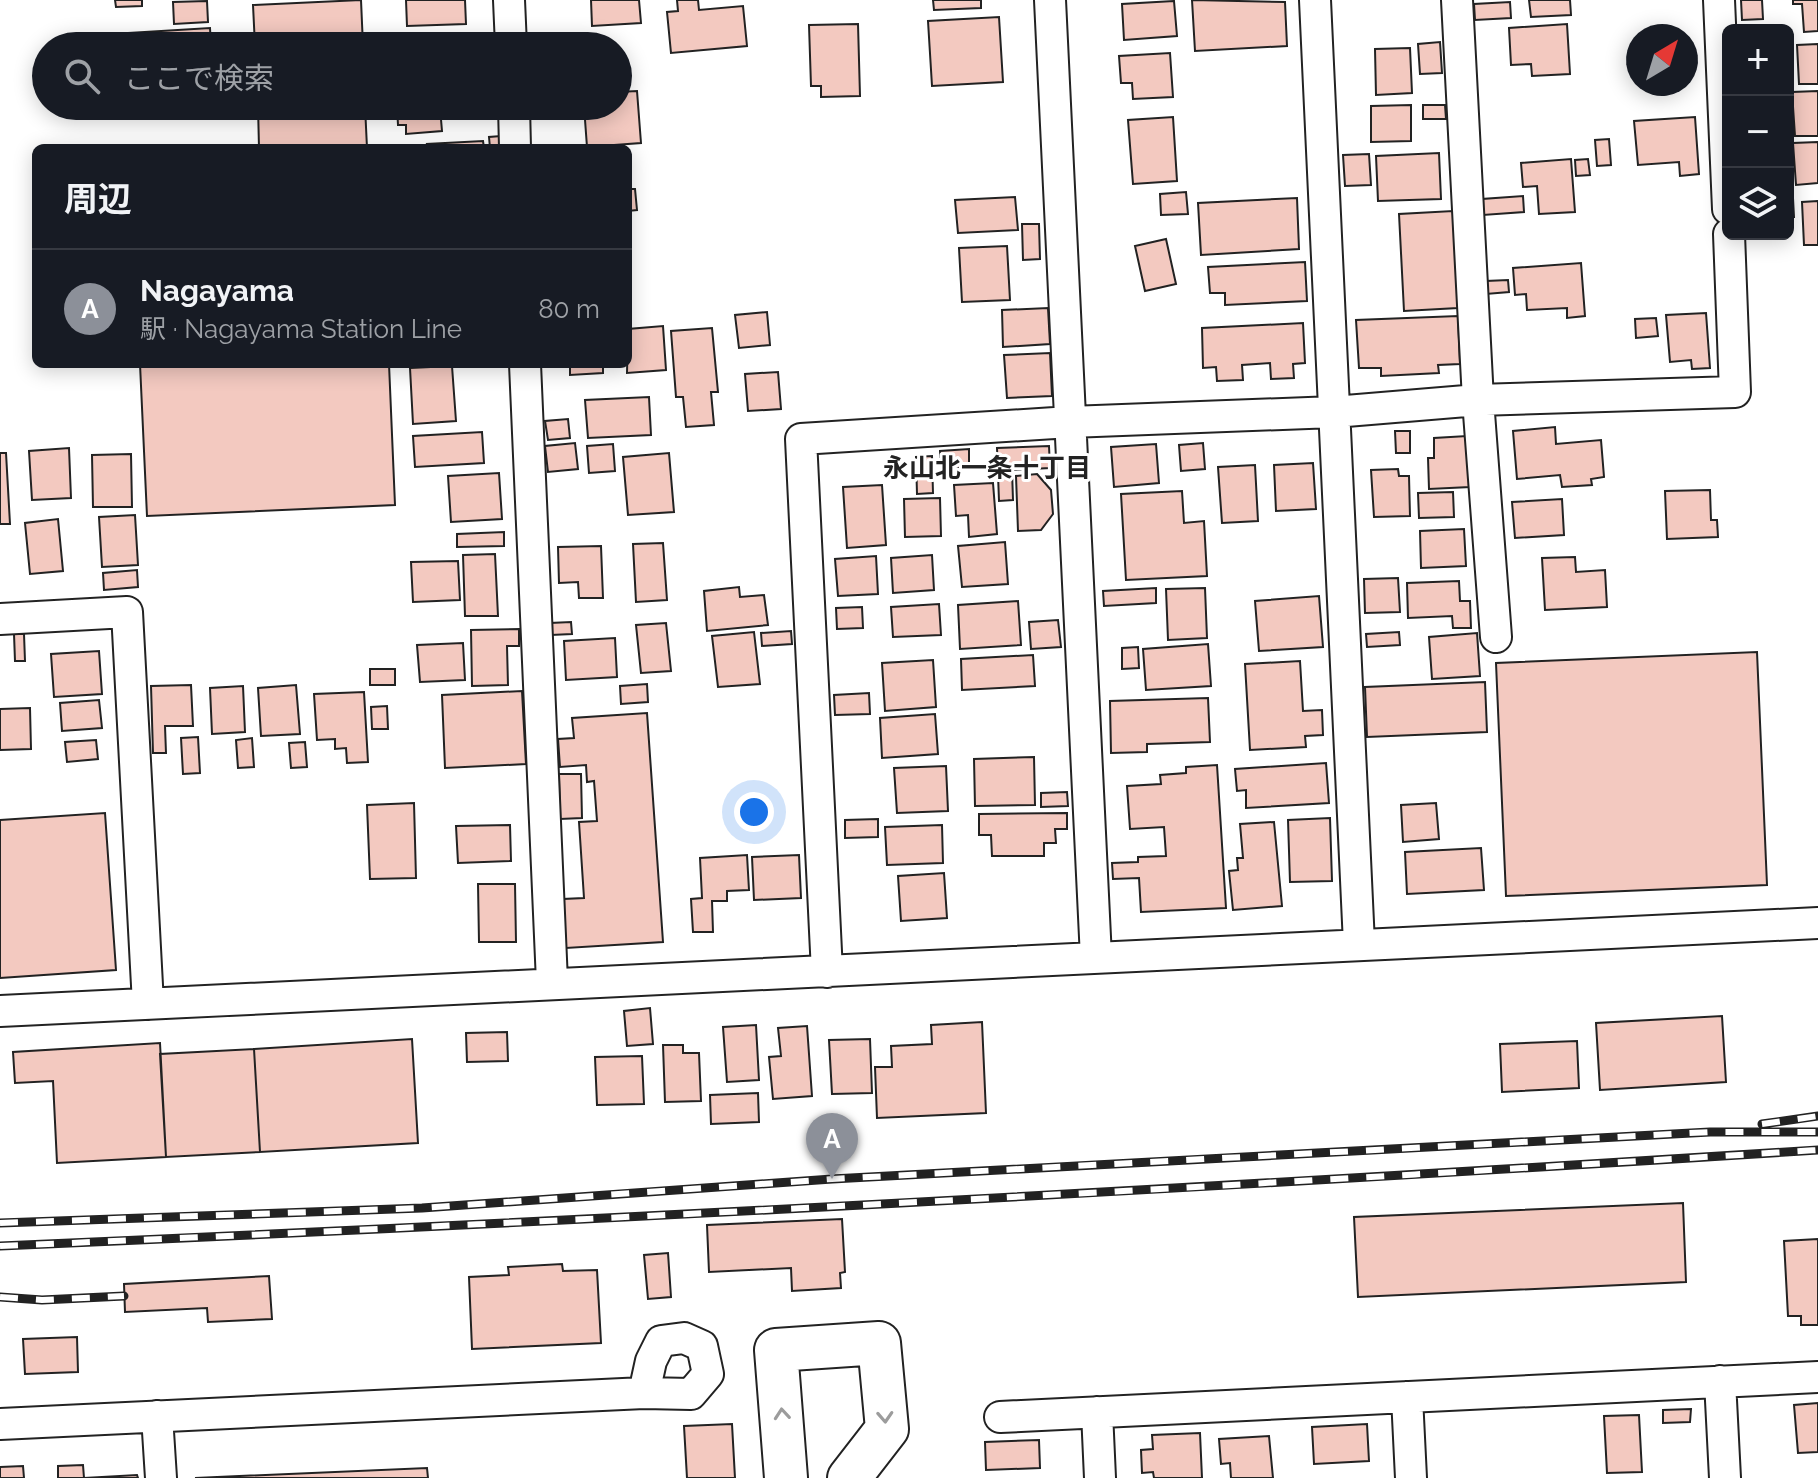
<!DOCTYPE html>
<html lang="ja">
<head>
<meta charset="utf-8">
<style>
  :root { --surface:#171b24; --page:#242831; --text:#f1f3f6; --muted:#9ea1a6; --line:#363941; --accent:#8c9099 }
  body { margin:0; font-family:Raleway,"Noto Sans JP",sans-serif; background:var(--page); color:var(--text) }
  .controls { position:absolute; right:24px; top:24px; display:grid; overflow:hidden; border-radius:12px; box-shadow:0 4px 20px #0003 }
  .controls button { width:72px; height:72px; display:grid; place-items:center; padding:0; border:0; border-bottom:2px solid var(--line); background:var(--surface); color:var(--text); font:40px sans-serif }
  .compass { position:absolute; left:1626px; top:24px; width:72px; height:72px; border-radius:50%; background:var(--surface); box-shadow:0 4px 20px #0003; rotate:38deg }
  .you { position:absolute; left:754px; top:812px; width:28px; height:28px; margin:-20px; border:6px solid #fff; border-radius:50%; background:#1a73e8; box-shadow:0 0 0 12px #1a73e833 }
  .badge { display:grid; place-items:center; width:52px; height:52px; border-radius:50%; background:var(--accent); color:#fff; font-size:26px; font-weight:700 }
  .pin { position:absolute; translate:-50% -66px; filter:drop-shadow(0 2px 4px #0008) }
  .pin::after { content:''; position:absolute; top:42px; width:28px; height:24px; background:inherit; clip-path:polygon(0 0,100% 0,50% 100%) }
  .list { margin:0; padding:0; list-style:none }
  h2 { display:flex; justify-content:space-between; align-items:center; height:104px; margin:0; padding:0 32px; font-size:34px }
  h2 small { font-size:26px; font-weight:400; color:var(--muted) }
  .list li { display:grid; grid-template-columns:52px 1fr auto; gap:24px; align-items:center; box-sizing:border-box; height:120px; padding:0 32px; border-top:2px solid var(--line) }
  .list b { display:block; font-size:30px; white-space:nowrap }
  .list p { margin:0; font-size:26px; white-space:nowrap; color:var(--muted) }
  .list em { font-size:26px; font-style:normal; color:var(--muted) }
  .icon { flex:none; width:44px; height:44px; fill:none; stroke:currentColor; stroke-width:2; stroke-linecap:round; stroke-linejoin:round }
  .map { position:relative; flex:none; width:1818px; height:1478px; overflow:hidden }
  .search { position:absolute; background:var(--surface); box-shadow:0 4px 20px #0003; left:32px; top:32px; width:600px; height:88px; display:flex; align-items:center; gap:20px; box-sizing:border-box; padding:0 28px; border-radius:44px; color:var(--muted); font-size:30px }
  .panel { position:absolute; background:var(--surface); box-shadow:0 4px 20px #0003; left:32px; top:144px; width:600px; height:224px; border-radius:12px }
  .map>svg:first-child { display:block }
</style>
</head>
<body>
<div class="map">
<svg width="1818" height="1478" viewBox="0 0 1818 1478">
  <rect width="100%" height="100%" fill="#fff"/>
  <!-- building -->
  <path fill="#f3c9c0" stroke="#222" stroke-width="2" d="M115 0H142V6L116 7Z
    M361 0 363 46H255L253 5Z
    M406 0H465L466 24 407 26Z
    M591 0H639L641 23 592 26Z
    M677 0H698L699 10 743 6 747 46 671 53 667 12 678 11Z
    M933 0H981V8L934 10Z
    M1192 0 1285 2 1287 46 1195 51Z
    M1529 0H1570L1571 15 1531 17Z
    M1741 0H1762L1763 19 1742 20Z
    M1793 0H1818V31L1804 32 1802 4H1793Z
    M207 1 208 22 174 24 173 2Z
    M1174 1 1177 36 1124 40 1122 4Z
    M1510 2 1511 18 1475 20 1474 4Z
    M999 17 1003 82 932 86 928 21Z
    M858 24 860 96 821 97V86H811L809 25Z
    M1567 24 1570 74 1532 76 1531 64 1511 65 1509 28Z
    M210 28 211 46H130L129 33Z
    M1440 42 1442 73 1420 74 1418 44Z
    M1818 44V84H1799L1797 45Z
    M1410 48 1412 93 1376 95 1375 49Z
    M1170 53 1173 97 1133 99 1132 83H1121L1119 56Z
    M637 91 641 143 587 147 584 106H618V92Z
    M1818 91V136H1795L1792 92Z
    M1411 105V141L1371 142V106Z
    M1423 105H1445L1446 119H1423Z
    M258 106H365L367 148H259Z
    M397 106 440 108 442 131 406 134V125H398Z
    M462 106H497V114L463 116Z
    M534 106H570V113L534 115Z
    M1173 117 1177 181 1133 184 1128 120Z
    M1695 117 1699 174 1680 176 1679 162 1638 165 1634 121Z
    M501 136 503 148H490L489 137Z
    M1609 139 1611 165 1597 166 1595 140Z
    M483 141 484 148H428L427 144Z
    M1818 142V183L1796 185 1793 143Z
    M1439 153 1441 199 1378 201 1376 156Z
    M1369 154 1371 185 1345 186 1343 155Z
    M1571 159 1575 212 1539 214 1537 186 1523 187 1521 163Z
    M1588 159 1590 175 1576 176 1575 160Z
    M628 178 629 189H635L637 210 628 211Z
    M1186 192 1188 214 1161 215 1160 194Z
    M1523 196 1524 212 1483 215 1482 199Z
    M1015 197 1018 230 958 233 955 200Z
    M1297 198 1299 249 1201 255 1198 203Z
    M1788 198H1793L1794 217H1788Z
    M1818 201V245H1804L1802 202Z
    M1453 211 1458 308 1404 311 1399 214Z
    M1022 224H1039L1040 259 1023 260Z
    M1166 239 1176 284 1145 291 1135 246Z
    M1007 246 1010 300 962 302 959 248Z
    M1305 262 1307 301 1225 305V293H1210L1208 267Z
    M1581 263 1585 316 1567 318V308L1527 310 1526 294 1515 295 1513 268Z
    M1508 280 1509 292 1486 294V281Z
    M1048 308 1050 344 1003 347 1002 310Z
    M767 312 770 345 739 348 735 315Z
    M1706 313 1710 368 1692 369 1691 360 1670 362 1666 315Z
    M1458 316 1460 364 1438 365 1439 373 1381 376V368H1359L1356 320Z
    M1656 318 1658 336 1636 338 1635 319Z
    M1303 323 1305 363 1293 364 1294 378 1271 379 1270 363 1242 365 1243 380 1217 381 1216 367 1203 368 1202 328Z
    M663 326 666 370 627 373 628 329Z
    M712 328 718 392H711L714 425 686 427 683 397H676L671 331Z
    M1050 353 1052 396 1007 398 1004 355Z
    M140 364H389L395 505 147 516Z
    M570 364H603V373L570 375Z
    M452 366 456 421 413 424 410 368Z
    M778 372 781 409 748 411 745 374Z
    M649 397 651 435 588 438 585 400Z
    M568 419 570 438 548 440 545 421Z
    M1555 427 1556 444 1601 440 1604 477 1591 479 1592 485 1562 487 1560 475 1517 479 1513 431Z
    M1395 431H1410V453H1396Z
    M482 432 484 463 415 467 413 436Z
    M1467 436 1470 487 1429 489 1428 458H1434V438Z
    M575 443 578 469 548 472 545 446Z
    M1203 443 1205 469 1181 471 1179 445Z
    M613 444 615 471 589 473 587 446Z
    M1156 444 1159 483 1114 487 1111 447Z
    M1049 446 1050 468 1012 470 1013 500 999 501 997 448Z
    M69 448 71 498 32 500 29 451Z
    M969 449V468H941L940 451Z
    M0 453H6L10 524H0Z
    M669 453 674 512 628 515 623 457Z
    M131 454 132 507H93L92 455Z
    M932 456 933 493 917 494 916 457Z
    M1313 463 1316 509 1276 511 1274 465Z
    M1255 465 1258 521 1222 523 1218 467Z
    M1398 469 1399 476H1409L1410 516 1374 517 1371 470Z
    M499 473 502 519 451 522 448 476Z
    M1037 474 1051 490 1053 514 1041 530 1018 531 1016 476Z
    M993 483 997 534 969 537 968 515 956 516 954 485Z
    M882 485 886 545 847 548 843 487Z
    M1710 490 1711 520H1717L1718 537 1667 539 1665 491Z
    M1182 491 1184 523 1204 521 1207 576 1126 580 1121 494Z
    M1453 492 1454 517 1419 518 1418 493Z
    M940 498 941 536 905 537 904 499Z
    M1562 499 1564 535 1515 538 1512 502Z
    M135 515 138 565 102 567 99 517Z
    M58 519 63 571 30 574 25 523Z
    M1464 529 1466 566 1421 568 1420 531Z
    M504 532V546L457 547V534Z
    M1005 542 1008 584 962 587 958 546Z
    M663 543 667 600 636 602 633 544Z
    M601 546 603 598H579L578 582 559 583 558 547Z
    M495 554 498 616H465L463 555Z
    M932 555 934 590 893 593 891 558Z
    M876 556 878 594 838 596 835 559Z
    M1575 557 1576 572 1605 570 1607 607 1545 610 1542 558Z
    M458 561 460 600 413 602 411 562Z
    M137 570 138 587 104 590 103 573Z
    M1398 578 1400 612 1365 613 1364 579Z
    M1459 581 1460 601H1470L1471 628H1453L1452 616 1408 618 1407 583Z
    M739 587 740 597 764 595 768 625 707 631 704 591Z
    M1156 588V603L1104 606 1103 591Z
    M1205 588 1207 638 1168 640 1166 589Z
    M1319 596 1323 647 1259 651 1255 601Z
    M1018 601 1021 645 960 649 958 605Z
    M939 604 941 635 893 637 891 607Z
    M862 607 863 628 837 629 836 608Z
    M1058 620 1061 647 1031 649 1029 622Z
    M571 622 572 634 551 635 550 623Z
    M666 623 671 671 641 673 636 625Z
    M519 629V646H507L508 685 472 686 471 630Z
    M791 631 792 644 762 646 761 633Z
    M754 632 760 684 718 687 712 636Z
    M1399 632 1400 645 1367 647 1366 634Z
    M1477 633 1480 676 1432 679 1429 637Z
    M14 634H24L25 661H15Z
    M615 638 617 677 566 680 564 641Z
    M463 643 465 680 420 682 417 645Z
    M1208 644 1211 686 1146 690 1143 649Z
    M1138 647 1139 668 1122 669V648Z
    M99 651 102 694 54 697 51 654Z
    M1757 652 1767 885 1506 896 1496 663Z
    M1033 655 1035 686 962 690 961 659Z
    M933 660 936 707 885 711 882 663Z
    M1300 661 1303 711 1322 710 1323 735 1305 736 1306 747 1250 750 1245 664Z
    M370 669H395V685H370Z
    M1485 682 1487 732 1367 737 1365 687Z
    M647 684 648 702 621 704 620 686Z
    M191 685 193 726H165L166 753H153L151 686Z
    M296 685 300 734 261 736 258 688Z
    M243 686 245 732 212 734 210 688Z
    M522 691 526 764 445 768 442 695Z
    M364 692 368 762 347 763 346 748 335 749V739L317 740 314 694Z
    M869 693 870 714 835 715 834 695Z
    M1208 698 1210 742 1147 744V752L1111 753 1110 701Z
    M99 700 102 728 62 731 60 703Z
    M387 706 388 729H372L371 707Z
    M30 708 31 749 0 750V709Z
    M647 713 663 942 566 948 563 899 584 898 579 822 597 821 594 781 587 782 586 765 560 767 558 739 574 738 572 718Z
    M935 714 938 754 882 758 880 718Z
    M198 737 200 773 183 774 181 738Z
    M252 738 254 767 238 768 236 740Z
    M96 740 98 759 67 762 65 742Z
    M305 742 307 767 291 768 289 743Z
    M1034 757 1035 805 975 806 974 759Z
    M1326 763 1329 803 1246 808V790L1237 791 1235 769Z
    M1217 765 1226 908 1141 912 1139 878 1113 879 1112 863 1138 862V857L1166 856 1164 827 1130 829 1127 786 1161 784 1160 775 1186 773V767Z
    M946 766 948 811 897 813 894 768Z
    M559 774H581L582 818 560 819Z
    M1067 792 1068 806 1041 807V793Z
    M414 803 416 878 370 879 367 805Z
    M1436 803 1439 839 1403 842 1401 805Z
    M105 813 116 970 0 978V820Z
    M1067 813V829H1055L1056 843H1044V856H992L991 835H979V814Z
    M1330 818 1332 881 1290 882 1288 820Z
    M878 819V837L845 838V820Z
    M1274 822 1282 906 1233 910 1229 871 1238 870 1237 858H1243L1240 824Z
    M510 825 511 861 458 863 456 826Z
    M942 825 943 863 887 865 885 827Z
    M1481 848 1484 890 1407 894 1405 852Z
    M747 855 749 890 727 891V901H712L713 932H693L691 899 702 898 700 858Z
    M799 855 801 898 754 900 752 857Z
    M944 873 947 918 901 921 898 876Z
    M478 884H515L516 942H479Z
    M650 1008 653 1044 627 1046 624 1011Z
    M1722 1016 1726 1082 1600 1090 1596 1023Z
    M982 1022 986 1113 877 1118 875 1067H892L891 1046 932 1044 931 1025Z
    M756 1025 759 1080 727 1082 723 1027Z
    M807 1026 812 1096 773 1099 769 1057 781 1056 778 1028Z
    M507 1032 508 1061 467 1062 466 1033Z
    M412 1039 418 1143 260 1152 254 1049Z
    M870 1039 872 1093 832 1094 829 1040Z
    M1577 1041 1579 1088 1502 1092 1500 1044Z
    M160 1043 166 1157 57 1163 53 1081 15 1083 13 1052Z
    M663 1045H683V1053H699L701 1101 665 1102Z
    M254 1049 260 1152 166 1157 160 1054Z
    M642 1056 644 1104 597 1105 595 1057Z
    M758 1093 759 1122 711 1124 710 1095Z
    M1683 1203 1686 1282 1358 1297 1354 1217Z
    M842 1219 845 1272 840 1273 841 1288 792 1291 791 1268 709 1272 707 1225Z
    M1818 1239V1325H1801V1316H1788L1784 1241Z
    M668 1253 671 1297 648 1299 644 1255Z
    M562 1264 563 1271 597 1270 601 1343 472 1349 469 1277 509 1275 508 1267Z
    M269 1276 272 1319 208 1322 207 1308 125 1312 124 1284Z
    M77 1337 78 1372 25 1374 23 1339Z
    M1818 1403V1452L1798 1453 1794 1405Z
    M1691 1409 1690 1422 1663 1423V1410Z
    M1639 1415 1642 1472 1607 1473 1604 1416Z
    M732 1424 735 1478H687L684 1426Z
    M1367 1424 1369 1461 1314 1464 1312 1427Z
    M1200 1433 1202 1478H1154L1153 1472 1142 1473 1141 1450 1153 1449 1152 1435Z
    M1269 1436 1273 1478H1231L1230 1463 1221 1464 1219 1439Z
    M1039 1440 1040 1468 986 1470 985 1442Z
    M83 1465 84 1478 137 1475 138 1478H58V1466Z
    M23 1466 24 1478H0V1467Z
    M427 1468 428 1478H195Z"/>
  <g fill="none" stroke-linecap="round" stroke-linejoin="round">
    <!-- street casing -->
    <g stroke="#222" stroke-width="34">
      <path id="street" d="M509 0 511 46
        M1050 0 1096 958
        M1315 0 1359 944
        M1457 0 1478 400 1496 637
        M1719 0 1728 209
        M514 106 515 148
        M525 364 552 982
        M0 619 127 612 148 1004
        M827 972 801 439 1070 422 1334 412 1478 400 1735 392 1729 234
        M0 1011C606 980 1212 951 1818 923
        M1720 1381 1725 1478
        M1407 1397 1411 1478
        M1097 1412 1100 1478
        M157 1416 161 1478
        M1000 1417 1818 1377
        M0 1424 644 1393 691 1394 708 1374 702 1346 684 1338 661 1341 651 1361 644 1393"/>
    </g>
    <!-- secondary casing -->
    <g stroke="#222" stroke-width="46">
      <path id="secondary" d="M786 1478 776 1350 879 1343 887 1429 849 1478"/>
    </g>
    <!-- street -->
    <use href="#street" stroke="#fff" stroke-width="30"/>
    <!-- secondary -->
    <use href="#secondary" stroke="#fff" stroke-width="42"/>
    <!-- rail casing -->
    <g stroke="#222" stroke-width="9">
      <path id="rail" d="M1762 1124 1818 1116
        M0 1223 422 1208 832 1179 1710 1132H1818
        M0 1246C606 1220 1212 1188 1818 1150
        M0 1297 42 1300 124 1296"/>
    </g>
    <!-- rail -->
    <use href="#rail" stroke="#fff" stroke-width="6" stroke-dasharray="18" stroke-linecap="butt"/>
  </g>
  <!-- one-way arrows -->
  <defs><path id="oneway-chevron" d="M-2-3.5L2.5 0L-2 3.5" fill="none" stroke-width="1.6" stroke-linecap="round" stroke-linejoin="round" transform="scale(2)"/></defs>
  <g stroke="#9c9c9c">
    <use href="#oneway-chevron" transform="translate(782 1414) rotate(-95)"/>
    <use href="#oneway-chevron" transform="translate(885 1417) rotate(87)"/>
  </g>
  <g text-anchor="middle" stroke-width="6" stroke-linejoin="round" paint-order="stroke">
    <!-- neighbourhood labels -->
    <g font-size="26" font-weight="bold" fill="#222" stroke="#fff">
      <text x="987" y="477">永山北一条十丁目</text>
    </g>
  </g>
</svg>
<div class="controls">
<button>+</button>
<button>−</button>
<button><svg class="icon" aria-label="layers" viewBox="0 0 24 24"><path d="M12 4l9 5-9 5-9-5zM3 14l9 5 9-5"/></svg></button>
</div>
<svg class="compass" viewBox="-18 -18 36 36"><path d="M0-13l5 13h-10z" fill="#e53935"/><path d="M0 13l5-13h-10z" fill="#9ea1a6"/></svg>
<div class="you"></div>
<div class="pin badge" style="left:832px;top:1179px">A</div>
<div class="search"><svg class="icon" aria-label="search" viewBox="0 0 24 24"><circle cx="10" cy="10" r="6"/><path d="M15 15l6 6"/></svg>ここで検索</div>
<section class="panel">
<h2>周辺<small></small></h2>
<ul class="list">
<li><span class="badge">A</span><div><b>Nagayama</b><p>駅 · Nagayama Station Line</p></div><em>80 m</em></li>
</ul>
</section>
</div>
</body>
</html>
